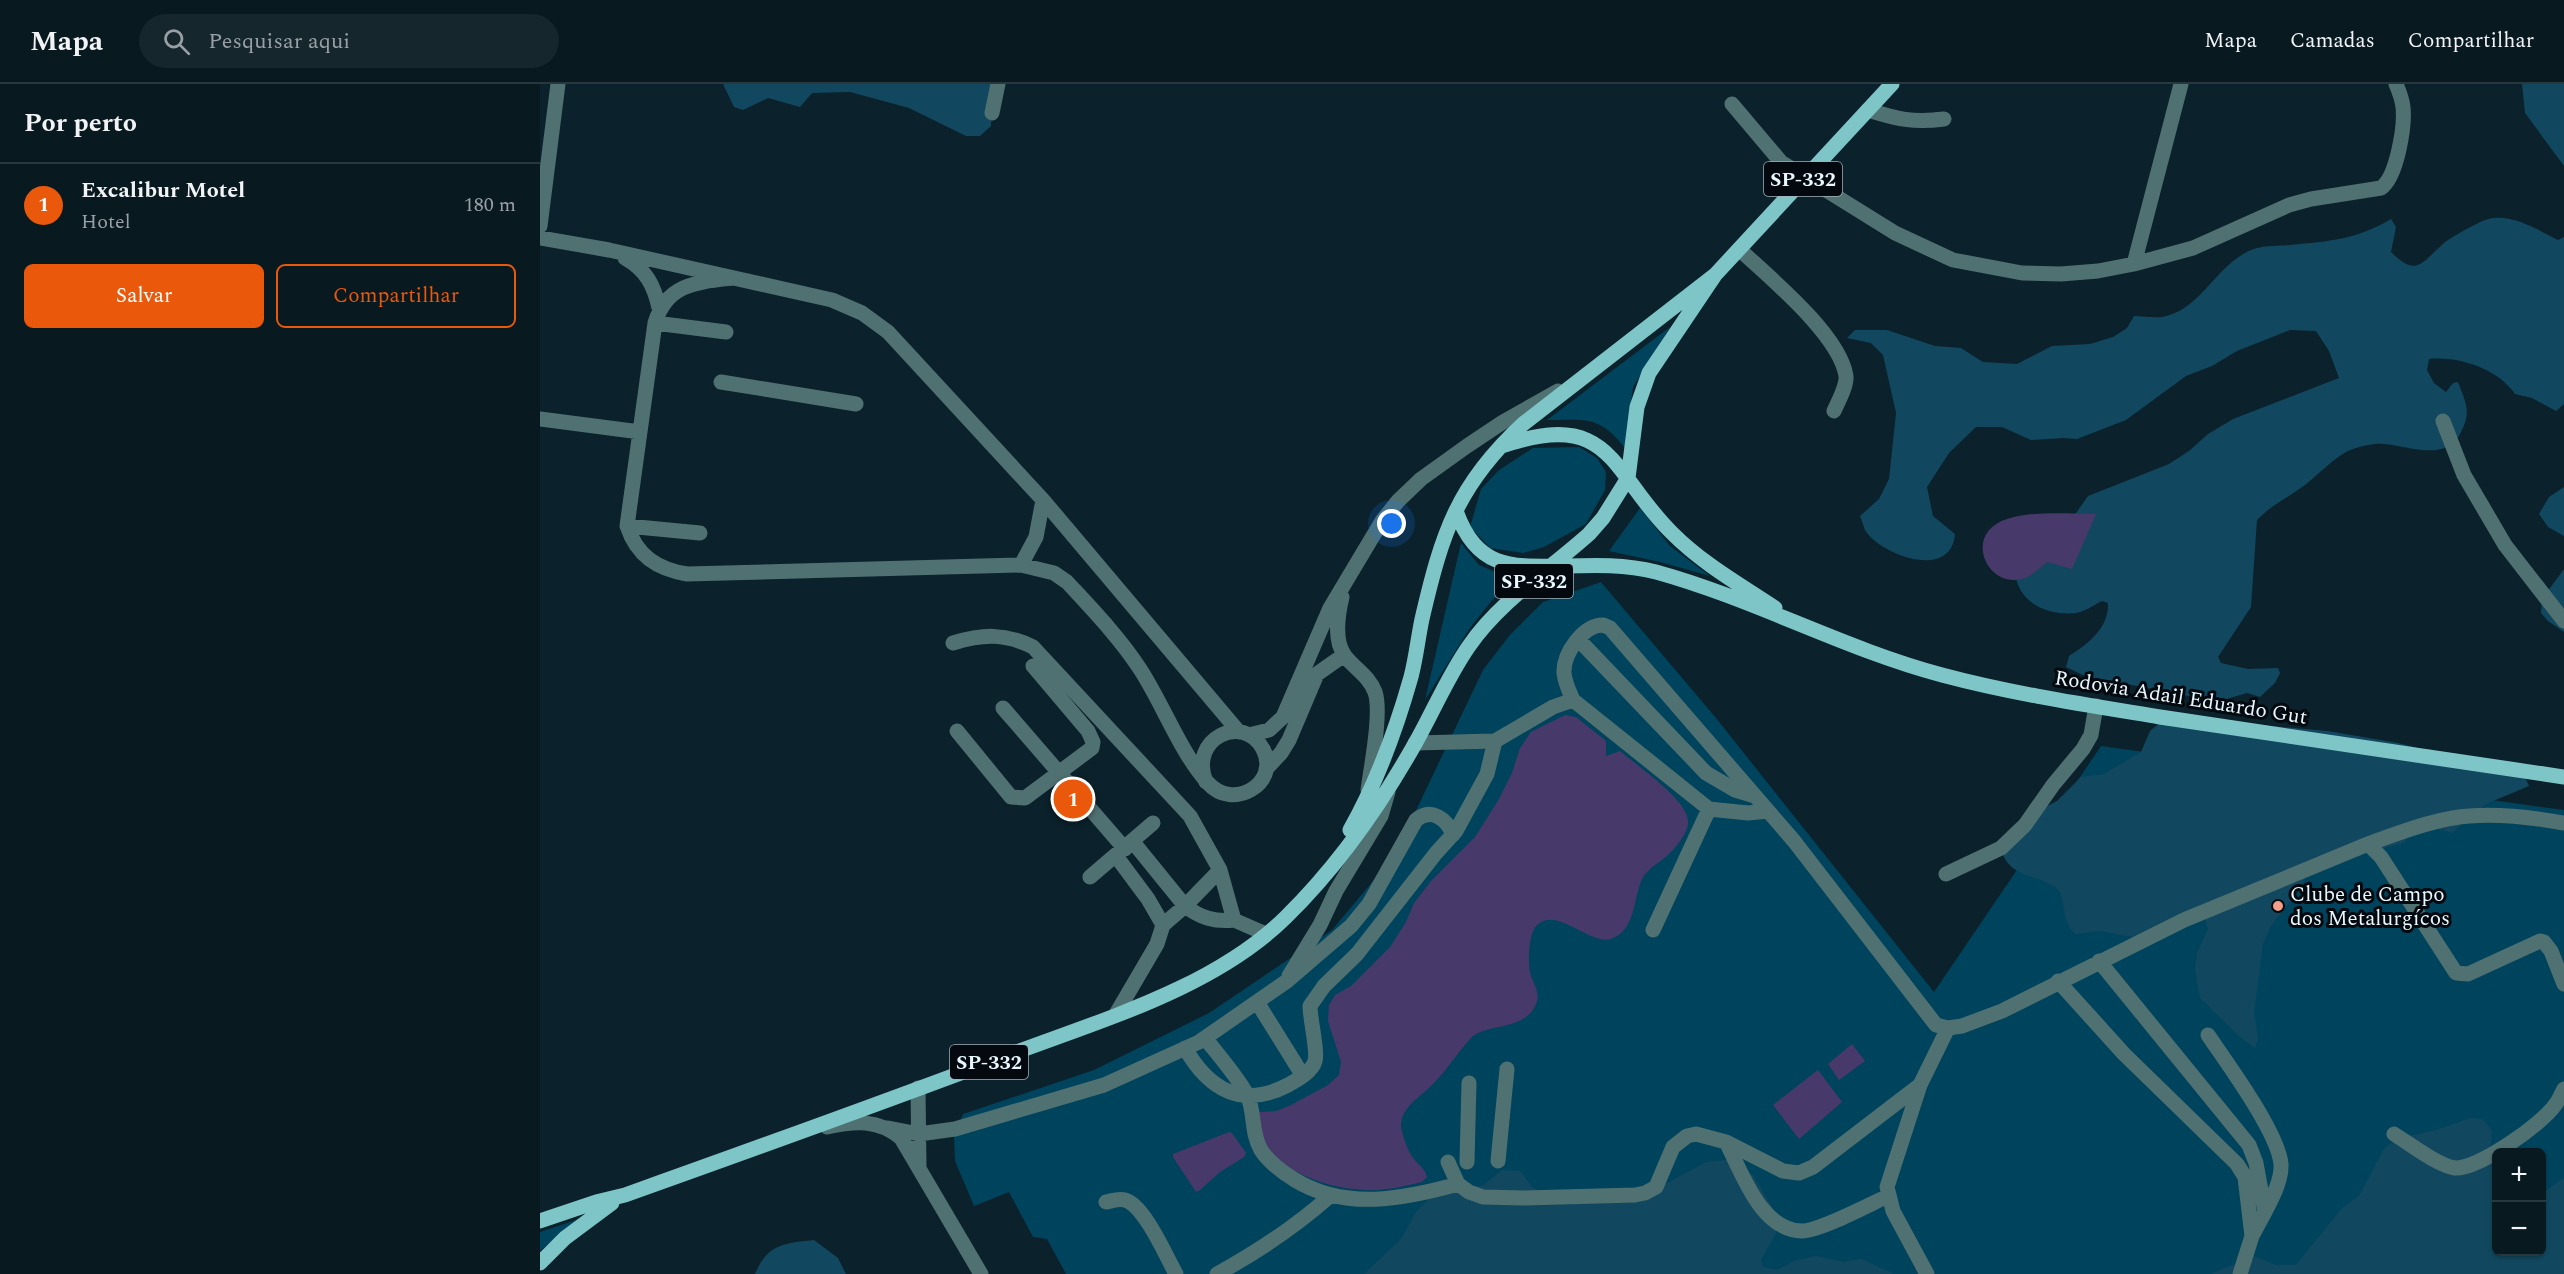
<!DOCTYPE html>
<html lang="pt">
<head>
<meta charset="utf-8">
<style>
  :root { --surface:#081920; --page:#16262d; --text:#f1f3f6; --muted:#98a0a5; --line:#29383e; --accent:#ea580c }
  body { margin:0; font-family:Spectral,serif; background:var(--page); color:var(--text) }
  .controls { position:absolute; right:18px; bottom:18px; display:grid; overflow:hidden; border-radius:9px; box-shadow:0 2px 4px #0004 }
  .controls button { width:54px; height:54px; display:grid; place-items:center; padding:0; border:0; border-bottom:2px solid var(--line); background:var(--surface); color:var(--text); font:30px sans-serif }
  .you { position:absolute; left:852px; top:440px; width:21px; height:21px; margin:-15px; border:4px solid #fff; border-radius:50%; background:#1a73e8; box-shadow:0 0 0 9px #1a73e833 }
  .badge { display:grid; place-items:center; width:39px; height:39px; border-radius:50%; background:var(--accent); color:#fff; font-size:20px; font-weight:700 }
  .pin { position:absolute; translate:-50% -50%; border:3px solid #fff; box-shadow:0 2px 6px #0006 }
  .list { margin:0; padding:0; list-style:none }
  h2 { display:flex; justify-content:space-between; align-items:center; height:78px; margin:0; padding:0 24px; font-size:26px }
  h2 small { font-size:20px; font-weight:400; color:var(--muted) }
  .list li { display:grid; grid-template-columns:39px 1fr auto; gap:18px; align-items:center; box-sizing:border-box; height:84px; padding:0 24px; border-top:2px solid var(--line) }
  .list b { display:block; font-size:22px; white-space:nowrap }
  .list p { margin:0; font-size:20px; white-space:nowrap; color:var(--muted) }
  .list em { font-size:20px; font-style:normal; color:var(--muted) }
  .actions { display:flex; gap:12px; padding:18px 24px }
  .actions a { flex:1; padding:14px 0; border:2px solid var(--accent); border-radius:9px; text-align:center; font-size:21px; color:var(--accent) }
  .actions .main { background:var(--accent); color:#fff }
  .icon { flex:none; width:33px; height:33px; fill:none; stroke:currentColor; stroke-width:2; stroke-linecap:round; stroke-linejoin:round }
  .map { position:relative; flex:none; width:2024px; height:1190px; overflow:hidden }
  header { display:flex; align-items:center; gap:36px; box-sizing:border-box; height:84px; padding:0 30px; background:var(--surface); border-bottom:2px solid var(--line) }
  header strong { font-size:28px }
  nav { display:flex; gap:33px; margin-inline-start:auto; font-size:21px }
  .search { width:420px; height:54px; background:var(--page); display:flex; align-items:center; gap:15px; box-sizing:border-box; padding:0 21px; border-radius:33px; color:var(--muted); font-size:22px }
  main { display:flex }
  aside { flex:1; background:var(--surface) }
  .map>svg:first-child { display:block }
</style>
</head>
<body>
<header>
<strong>Mapa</strong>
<div class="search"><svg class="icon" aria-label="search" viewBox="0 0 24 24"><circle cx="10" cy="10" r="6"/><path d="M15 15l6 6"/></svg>Pesquisar aqui</div>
<nav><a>Mapa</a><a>Camadas</a><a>Compartilhar</a></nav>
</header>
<main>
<aside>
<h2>Por perto<small></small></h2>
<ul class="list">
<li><span class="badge">1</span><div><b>Excalibur Motel</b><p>Hotel</p></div><em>180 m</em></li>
</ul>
<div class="actions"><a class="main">Salvar</a><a>Compartilhar</a></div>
</aside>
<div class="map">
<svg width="2024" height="1190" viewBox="0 0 2024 1190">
  <rect width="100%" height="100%" fill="#0b212b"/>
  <!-- green -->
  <path fill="#00435c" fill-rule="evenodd" d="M1130 243 1093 303 1085 364C1059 331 1046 336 1007 336Z
    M1039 363 1057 374 1066 388 1065 406 1046 440 1004 463 983 469 950 464 930 443 941 405 959 386 993 364Z
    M1100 424 1130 462 1170 492 1120 478 1069 467Z
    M921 459 939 481 977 497 952 516 930 544 885 616Z
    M1061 498 1176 634 1394 908 1561 662 2024 726V1186L1809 1190H526L507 1155 493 1153 469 1108 434 1122 415 1077 414 1053 423 1030 554 986 669 929 792 846 833 797 869 741 943 586 969 552 1003 518ZM1956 1068H2002V1168H1956Z
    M39 1135 0 1167V1148Z"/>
  <!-- forest -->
  <path fill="#11485f" d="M183 0H462L452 17 451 42 440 52H426L369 24 310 8 272 9 260 23 228 14 203 26 194 23Z
    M1982 0H2024V82L1985 29Z
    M1851 135 1856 143 1851 168C1877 194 1882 178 1903 160 1911 153 1938 138 1948 135 1972 129 1998 146 2018 156L2024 153V320L2016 327 1992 314 1975 310C1958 285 1919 272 1889 275L1887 286 1894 299 1906 308 1913 299 1918 298C1926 319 1932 328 1920 350 1905 378 1869 362 1844 360 1835 359 1822 362 1813 365 1799 369 1778 391 1765 401 1749 413 1731 421 1717 436L1711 523 1678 573 1681 579 1708 585 1738 584 1740 589 1735 599 1720 613 1707 609 1683 616 1664 615 1545 592 1526 583 1529 572C1548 560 1569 544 1568 519L1562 517C1554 521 1544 528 1536 529 1506 532 1477 518 1475 487L1529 439 1548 412 1629 380 1649 367 1668 350 1693 335 1799 294 1789 267 1776 247 1750 246 1697 267 1672 282 1646 292 1586 336 1537 355 1523 354 1491 356 1462 343H1436L1409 369 1387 403 1393 432 1415 450C1411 498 1339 470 1325 446 1323 442 1322 436 1320 432L1339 415 1349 395 1356 329 1343 271 1331 259 1307 254 1315 246H1347L1395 262 1421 264 1443 278 1477 280 1512 262 1550 260 1573 253 1587 244 1594 232C1603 232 1613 234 1622 233 1663 226 1678 175 1717 164 1727 161 1739 162 1750 161 1789 157 1816 156 1851 135Z
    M2024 403V452L2008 443 1999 430 2009 413Z
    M2024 485V548L2008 537 2001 529 2002 515Z
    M1627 633 1788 647 1858 659 1968 687 1985 693 1989 702 1946 720 1912 749 1875 739 1864 759 1833 767 1772 777 1762 802 1731 842 1723 860 1714 928 1718 956 1715 964 1700 953 1660 914 1655 885 1657 869 1668 845 1663 831 1616 857 1559 847 1535 850C1519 834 1528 813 1515 803 1498 791 1472 793 1463 771L1484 734 1517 717 1541 693 1564 690 1601 668 1610 647Z
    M1930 1034 1943 1035 1952 1047 1950 1066 1956 1078V1168H2002V1109L2024 1094V1190H1671L1714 1172 1736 1181H1756L1802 1124 1819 1112 1844 1065 1856 1055 1896 1046Z
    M1187 1076 1213 1091 1235 1128 1236 1149 1221 1176 1223 1183 1237 1186 1254 1177 1276 1172 1304 1178 1322 1175 1354 1190H824L861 1155 876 1128 893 1110 911 1103 942 1102 962 1086 980 1087 992 1103 1000 1107 1118 1104 1166 1078Z
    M274 1156 298 1174 306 1190H215C227 1160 245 1159 274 1156Z"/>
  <!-- water -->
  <path fill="#48396b" d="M1556 430 1532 485 1508 478C1501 482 1493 491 1485 494 1451 506 1427 460 1455 441 1477 425 1530 430 1556 430Z
    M1025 631 1036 633 1066 657V672L1080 667C1096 681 1148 716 1148 737 1149 747 1138 761 1131 768 1122 778 1108 783 1102 795 1093 815 1096 844 1073 854 1052 864 1017 821 997 841 988 849 988 878 990 889 993 899 1001 909 996 920 986 944 957 940 938 949 933 951 928 957 925 961 913 975 903 991 890 1003 882 1011 873 1016 867 1025 863 1029 861 1036 861 1042 862 1051 868 1068 874 1075 879 1082 885 1084 887 1093L882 1098C864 1102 845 1107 826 1106 790 1105 744 1090 723 1058 719 1052 718 1043 715 1036L720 1028 736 1027 751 1021 788 1001 799 991 801 978 788 937 789 921 795 911 811 902 850 863 866 838 874 819 891 797 935 753 959 715 972 689 980 664 991 648Z
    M1312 960 1325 977 1299 996 1288 980Z
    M1278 986 1302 1018 1259 1055 1233 1021Z
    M689 1048 692 1049 706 1069 704 1073 680 1088 660 1106 656 1108 633 1073V1070Z"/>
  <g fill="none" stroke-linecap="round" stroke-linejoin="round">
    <!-- minor -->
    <path stroke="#507172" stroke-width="15" d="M1192 20 1241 78 1355 149 1413 176 1482 189 1521 190 1558 187 1594 180 1653 164 1749 121 1771 115 1841 104C1857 93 1865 42 1863 23 1862 15 1859 7 1856 0
      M1328 26C1357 35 1373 39 1404 35
      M452 29 458 0
      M0 142 18 0
      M0 154 69 166 292 216 322 229 348 248 503 416 699 648
      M1199 165C1229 193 1300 251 1306 292 1307 302 1298 318 1294 327
      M85 174C106 186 114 201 119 224
      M1594 180 1641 0
      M194 194C158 198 127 199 115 239L87 442C97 472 117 485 147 490L481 481 514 489 527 498C552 525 580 554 600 585 623 620 640 668 668 699 692 727 741 700 723 665 703 628 648 655 666 698
      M115 239 186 248
      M181 298 316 320
      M0 335 100 348
      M1903 337 1924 391 1965 461 2024 537
      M87 442 160 449
      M481 481 496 453 503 416
      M802 513C798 530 793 556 805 572 815 585 829 592 835 608 842 628 831 683 828 706
      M1038 555 1166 689 1195 706 1215 712
      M413 559C443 550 465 549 493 563L650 732 680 786 694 836 726 850
      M1033 616C1029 607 1025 599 1024 589 1023 570 1043 541 1063 541L1070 544 1254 757 1396 941 1408 944 1422 942 1462 927 1644 836 1828 760 1841 773 1916 889 1928 890 2000 857 2004 858 2011 867 2024 900
      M463 624 585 765
      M417 647 471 713 485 714 552 664 553 658 548 647 493 582
      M709 651 729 646 743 633 790 524 842 437 858 417 881 395 927 362 963 338 1018 307
      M875 659 955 657 1013 623 1033 616 1169 725
      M726 685 741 669 749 656 777 590 804 571
      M593 758 645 822C661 834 674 838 694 836
      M1828 760C1856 750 1884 739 1913 734 1947 728 1990 733 2024 739
      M576 772 608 815 623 841 617 860 576 930
      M1406 790 1461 764 1485 741 1513 701 1543 665 1551 651 1556 622
      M550 793 613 739
      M623 841 645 822 680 786
      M1113 846 1169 725 1208 729 1228 727
      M1559 877 1709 1061 1716 1079 1725 1128 1712 1152
      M749 892 780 841 796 807 841 732 848 708
      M1518 897 1584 970 1697 1080 1705 1093 1712 1152 1700 1190
      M717 918 763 992
      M1668 951C1687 979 1738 1048 1741 1080 1742 1096 1732 1114 1725 1128
      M665 954C676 968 702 998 708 1013 715 1030 711 1049 721 1066 729 1079 742 1088 755 1096 806 1127 864 1115 918 1100
      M645 964C669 1006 702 1025 748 1001 757 996 772 988 775 977 778 968 770 935 770 922L784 902 817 870 896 769 916 747 947 690 955 657
      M378 1004 379 1083
      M287 1043C315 1037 338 1035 361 1054L441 1190
      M348 1044 379 1050 415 1045 564 1001 659 958 747 897 811 842 829 820 876 736C891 723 907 735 913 751
      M1854 1050C1870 1060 1897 1081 1915 1084 1937 1086 2002 1040 2015 1021 2019 1016 2021 1010 2024 1005
      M1186 1058C1202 1088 1220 1146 1262 1147 1280 1147 1330 1120 1348 1112
      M958 1077 967 985
      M908 1078 918 1100 929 1108 943 1113 983 1114 1095 1111 1105 1109 1116 1103 1133 1063 1147 1052 1156 1050 1186 1058 1243 1087 1259 1089 1273 1083 1380 1001
      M927 1078 929 999
      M566 1118C572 1117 578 1114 585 1116 604 1121 626 1172 636 1190
      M677 1190C719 1167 755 1143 790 1112
      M1387 1190 1353 1127 1347 1103 1380 1001 1408 944"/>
    <!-- major -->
    <path stroke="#7ec5c8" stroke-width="15" d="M962 362C1073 324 1070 388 1132 449 1163 480 1199 500 1235 524
      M916 427C937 485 970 483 1023 482 1055 481 1085 480 1116 488 1214 515 1304 565 1402 591 1473 610 1547 621 1620 633 1754 654 1889 673 2024 693
      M810 746C837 698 856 646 871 593 876 574 878 554 882 535 902 449 917 401 983 340L1175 191 1352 0
      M0 1137 56 1118 85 1111C214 1065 341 1019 469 971 561 936 674 904 746 833 798 782 840 722 876 658 894 626 908 592 929 562 959 518 1010 485 1049 450L1063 434 1088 394 1097 323 1109 289 1175 191
      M0 1179 25 1154 72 1119"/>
  </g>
  <!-- markers -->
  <circle fill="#f49e8a" stroke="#03090e" stroke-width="2" cx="1738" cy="822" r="6"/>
  <g text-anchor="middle" stroke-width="6" stroke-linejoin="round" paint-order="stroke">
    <!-- shield labels -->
    <g fill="#03090e" stroke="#a4b0b6" stroke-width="1.5">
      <rect x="1224" y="78" width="78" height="34" rx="4.5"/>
      <rect x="955" y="480" width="78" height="34" rx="4.5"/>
      <rect x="410" y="961" width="78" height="34" rx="4.5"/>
    </g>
    <g font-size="20" font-weight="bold" fill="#e9f7fe">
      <text x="1263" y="102">SP-332</text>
      <text x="994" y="504">SP-332</text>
      <text x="449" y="985">SP-332</text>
    </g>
    <!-- street labels -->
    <g font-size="21" fill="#e9f7fe" stroke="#03090e">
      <text transform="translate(1641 613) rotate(9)" y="7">Rodovia Adail Eduardo Gut</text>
    </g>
    <!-- poi labels -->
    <g font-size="21" fill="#e9f7fe" stroke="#03090e" text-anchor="start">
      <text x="1750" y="817">Clube de Campo<tspan x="1750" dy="24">dos Metalurgícos</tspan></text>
    </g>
  </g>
</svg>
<div class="controls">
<button>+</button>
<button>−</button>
</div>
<div class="you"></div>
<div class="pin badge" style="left:533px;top:715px">1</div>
</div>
</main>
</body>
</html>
